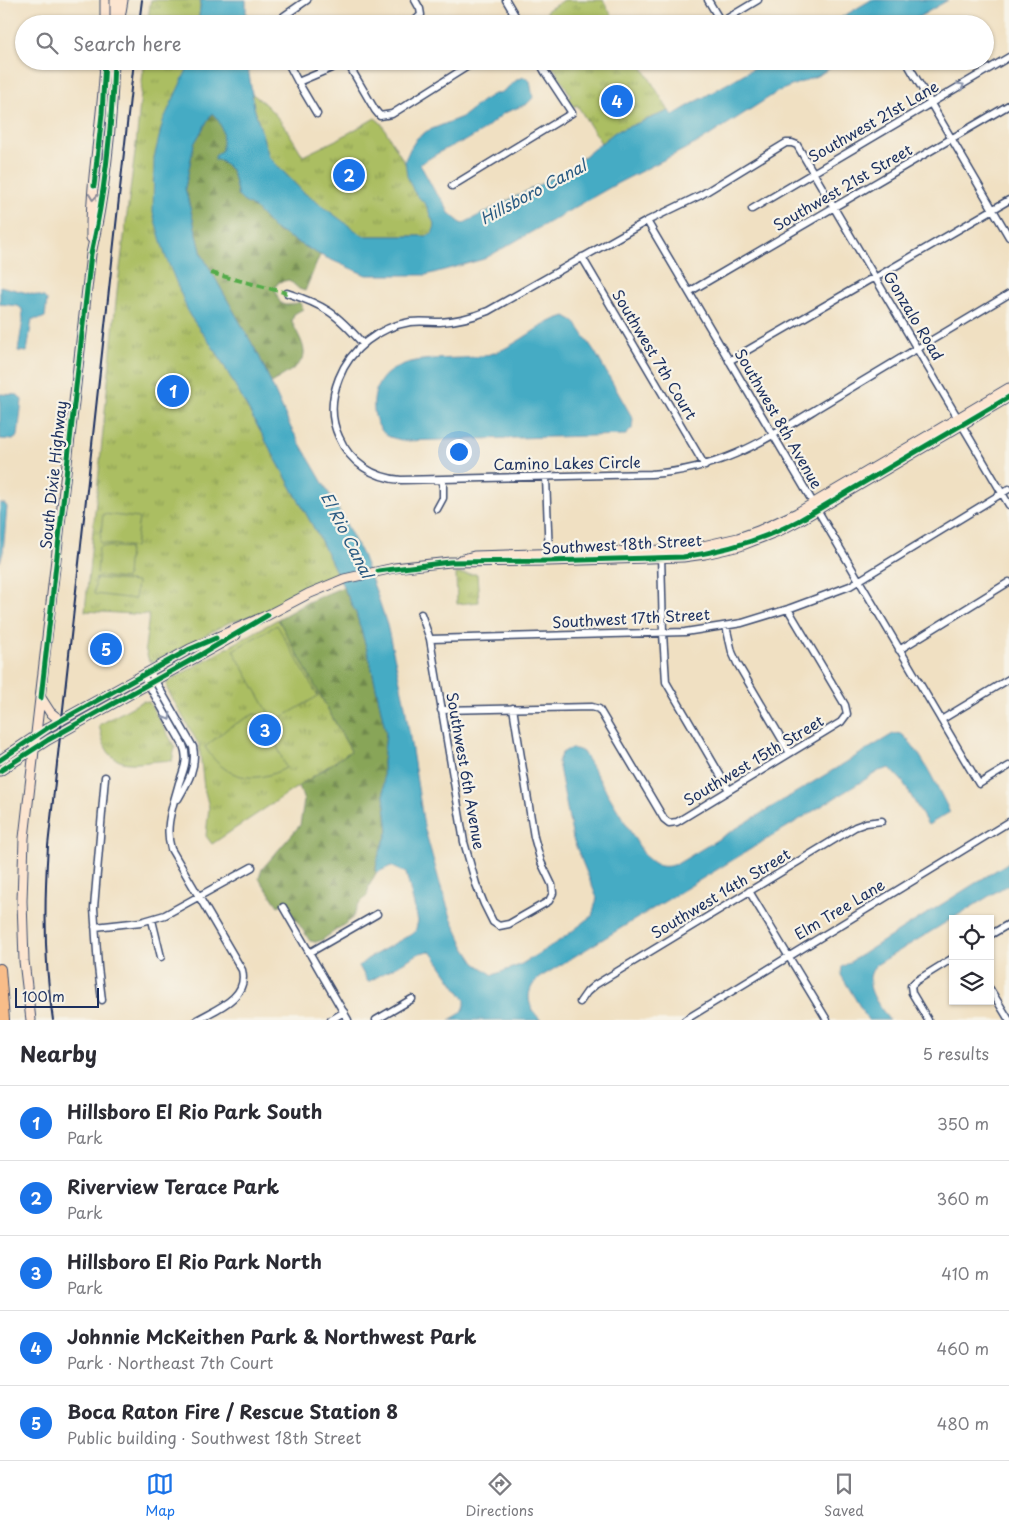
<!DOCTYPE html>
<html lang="en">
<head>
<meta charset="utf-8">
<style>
  :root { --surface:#fff; --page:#f2f2f3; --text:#2b2b33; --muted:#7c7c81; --line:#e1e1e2; --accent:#1a73e8 }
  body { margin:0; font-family:"Playpen Sans",sans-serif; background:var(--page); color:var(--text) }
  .controls { position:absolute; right:15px; bottom:15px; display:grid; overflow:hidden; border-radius:0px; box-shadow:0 1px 4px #0004 }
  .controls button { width:45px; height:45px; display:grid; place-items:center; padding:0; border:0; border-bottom:1px solid var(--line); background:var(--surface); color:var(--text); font:25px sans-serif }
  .scale { position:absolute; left:15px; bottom:12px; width:84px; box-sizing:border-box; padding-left:5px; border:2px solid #1b2f5e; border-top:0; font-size:14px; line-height:18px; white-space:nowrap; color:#1b2f5e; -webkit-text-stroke:4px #f7f3e8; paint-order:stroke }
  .you { position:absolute; left:458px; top:451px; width:18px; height:18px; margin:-12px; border:4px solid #fff; border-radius:50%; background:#1a73e8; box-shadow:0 0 0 8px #1a73e833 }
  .badge { display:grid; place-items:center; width:32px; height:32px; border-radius:50%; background:var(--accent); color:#fff; font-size:16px; font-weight:700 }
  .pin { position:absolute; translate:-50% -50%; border:2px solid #fff; box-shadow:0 1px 5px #0006 }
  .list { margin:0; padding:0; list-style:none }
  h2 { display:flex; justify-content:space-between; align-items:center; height:65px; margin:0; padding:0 20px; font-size:21px }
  h2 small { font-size:16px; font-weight:400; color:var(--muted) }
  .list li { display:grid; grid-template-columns:32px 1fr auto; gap:15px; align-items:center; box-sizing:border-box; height:75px; padding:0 20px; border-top:1px solid var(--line) }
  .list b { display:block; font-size:19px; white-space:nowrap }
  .list p { margin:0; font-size:16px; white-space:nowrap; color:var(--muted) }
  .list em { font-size:16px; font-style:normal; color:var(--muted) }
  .icon { flex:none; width:28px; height:28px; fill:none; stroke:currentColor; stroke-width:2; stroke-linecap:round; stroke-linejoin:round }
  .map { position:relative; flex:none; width:1009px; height:1020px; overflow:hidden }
  .search { position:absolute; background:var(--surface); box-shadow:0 1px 4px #0004; left:15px; right:15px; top:15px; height:55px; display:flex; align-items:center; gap:12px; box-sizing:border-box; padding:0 18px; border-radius:28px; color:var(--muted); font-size:19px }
  .sheet { height:440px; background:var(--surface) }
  nav { display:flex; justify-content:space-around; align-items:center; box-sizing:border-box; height:70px; border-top:1px solid var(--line); background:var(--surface); font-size:14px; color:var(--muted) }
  nav a { display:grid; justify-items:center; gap:2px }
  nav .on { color:var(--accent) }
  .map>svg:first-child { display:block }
</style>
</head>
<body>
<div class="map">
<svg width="1009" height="1020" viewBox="0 0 1009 1020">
  <defs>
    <pattern id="grass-tufts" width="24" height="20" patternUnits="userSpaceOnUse" patternTransform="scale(1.25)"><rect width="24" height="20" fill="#abbe62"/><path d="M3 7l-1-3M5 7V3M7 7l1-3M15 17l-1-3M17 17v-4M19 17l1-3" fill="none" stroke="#8a9b54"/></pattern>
    <pattern id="forest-firs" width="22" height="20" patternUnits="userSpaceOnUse" patternTransform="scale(1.25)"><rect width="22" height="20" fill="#88a558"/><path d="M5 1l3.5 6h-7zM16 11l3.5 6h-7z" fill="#6e874c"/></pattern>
  </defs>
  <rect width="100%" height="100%" fill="#f7f3e8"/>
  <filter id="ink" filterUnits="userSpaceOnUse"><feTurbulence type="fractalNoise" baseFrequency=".02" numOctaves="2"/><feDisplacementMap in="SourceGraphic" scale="10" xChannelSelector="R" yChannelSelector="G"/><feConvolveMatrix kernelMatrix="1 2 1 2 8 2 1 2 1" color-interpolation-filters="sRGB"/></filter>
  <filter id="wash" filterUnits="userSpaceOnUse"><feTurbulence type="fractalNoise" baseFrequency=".0096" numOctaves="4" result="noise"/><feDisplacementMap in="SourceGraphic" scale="20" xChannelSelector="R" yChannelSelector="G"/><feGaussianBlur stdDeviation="1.12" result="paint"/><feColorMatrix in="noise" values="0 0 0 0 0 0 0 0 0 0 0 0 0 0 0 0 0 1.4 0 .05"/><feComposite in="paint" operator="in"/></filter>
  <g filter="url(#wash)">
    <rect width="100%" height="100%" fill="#f0e0c2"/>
    <!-- grass -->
    <path fill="url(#grass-tufts)" stroke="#637660" d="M151 0H201L198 24H147Z
      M564 0H603L617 24H554L546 11Z
      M144 61H191L181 85 190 316 217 353 320 539 338 576 308 589 264 612 228 623 155 662 149 661 145 648 149 615 85 611 117 291 136 145Z
      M550 61H639L669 111 615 132 601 143 577 105 574 107 568 98 571 96Z
      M251 93C276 110 288 131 303 156L340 138 375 118 381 123 445 231 427 236H362L303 192 269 157 254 107Z
      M456 574H477L479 602 457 604Z
      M278 619 351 751 212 844 206 836 209 807 204 788 199 745 167 689V682Z
      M143 701 149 702 175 747 172 761C150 758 119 774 106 748 102 741 101 732 99 725Z"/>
    <!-- forest -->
    <path fill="url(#forest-firs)" stroke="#526a5b" d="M212 113C225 124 223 134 222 150L215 156 232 171 238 196 243 201 255 208 273 228 320 255 305 291 299 289 289 280 279 282 275 287C279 306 282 308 300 302L303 309 294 314 292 321C295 330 303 341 304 351 306 365 281 376 271 383L259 356 202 255 185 188 194 144Z
      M343 587 356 613 370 660 386 733 383 762 384 796 388 831 377 860 376 873 369 886 367 896 358 905 352 919 322 940 316 942 310 941 285 903 278 906 259 878 262 869 300 825 304 801 299 786 351 751 278 619 308 602Z"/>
    <!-- garden -->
    <path fill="#abbe62" stroke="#637660" d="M103 514 139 518 135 547 100 543Z
      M102 546 113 547 114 549 116 547 129 548 127 577 125 579 99 576 97 574 99 547Z
      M96 578 137 582 135 599 94 594Z
      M277 625 318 696 274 722 233 650Z
      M254 714 260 715 275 741 286 768C253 785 225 779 205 747L228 728Z"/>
    <!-- water -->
    <path fill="#44abc4" stroke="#306d91" d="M201 0H246V24H198Z
      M871 0H948L907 24H830Z
      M191 61H247L254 107 269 157 303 192 363 236H426L432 234 435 226 426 205 414 192 407 176 405 160 410 149 417 138 427 131 462 117 482 101 492 95 502 92 518 79 524 77 530 81 533 98 527 104 504 113 481 132 467 140 445 149 420 164 435 192 442 199 449 213 462 224 566 171 615 132 669 111 673 115 766 61H842L819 75 779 91 701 141 618 183 484 259 426 275H366L320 255 273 228 255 208 243 201 238 196 232 171 221 160H215V156L222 150C223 135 224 124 212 113L194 144 185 188 202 255 259 356 291 428 341 514 362 555 376 591 387 625 404 700 424 826 440 884 451 917 464 946 475 963 493 975 520 965 562 939 592 916 597 898 573 839 558 762 561 754C568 748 575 747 583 752L645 856C656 866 662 869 677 864L893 734C898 733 901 733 904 736 921 751 939 791 950 812L928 825 903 782 890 768 879 771 539 978C524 991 527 1007 541 1020H449C458 1015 466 1012 465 1000L433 954 429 951 420 953 368 982 359 966 367 959 415 932 418 921 406 873 391 866 376 873 377 860 388 831 384 796 383 762 386 733 370 660 356 613 320 539 217 353 190 316 165 255 153 213 154 158 163 121Z
      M0 286 44 297 47 300 45 317 40 319H32L27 352 18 351 23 320 22 309 18 306 0 304Z
      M565 316 574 321 595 352 633 419 632 429 626 435 404 441C399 439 390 438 386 435 371 423 370 394 382 379 387 372 398 366 407 363 435 355 466 362 494 353 520 344 539 323 565 316Z
      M0 394 18 395 22 400 18 436 13 440 0 439Z
      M0 503 5 504 7 507 3 552 0 562Z
      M1009 862V884L876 965C860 984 878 1003 889 1020H868L841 975 842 967Z"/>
  </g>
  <g filter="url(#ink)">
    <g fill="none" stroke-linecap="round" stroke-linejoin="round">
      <!-- minor casing -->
      <g stroke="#3b4a6d" stroke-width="9">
        <path id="minor" d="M506 0 520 24
          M708 0 721 22
          M283 24 284 16 307 0
          M411 24 421 15 420 9 415 0
          M718 24 758 0
          M287 61 298 82 317 114
          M906 61 1009 237
          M347 62 375 110 380 116 392 114 476 61
          M298 82 348 61
          M452 186 572 113 545 72 539 61
          M752 209 1009 57
          M647 221 979 784 1009 766
          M582 257 705 466
          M689 292 1009 105
          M287 293C325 305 337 314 363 344
          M1009 294 917 349 911 352C879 371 848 390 816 409 759 444 720 469 651 474L401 480C374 478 350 463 339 437 330 418 331 398 339 378 350 349 379 327 410 322 420 321 430 322 440 322 457 321 473 317 488 311L647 221 701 195 786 143H792L797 145 1009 505
          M729 361 869 280 875 278 1009 200
          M546 477 549 556
          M437 509 443 498V479
          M661 554 663 633 666 682 729 790
          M421 614 430 639 464 842 476 884 484 904 493 922 499 926 509 924 549 901 553 893 552 885 541 862 534 837 513 708
          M726 626 732 652 737 663 790 753
          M430 639 685 632 742 623 788 609 850 586 1009 489
          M899 650 1009 582
          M150 672 193 747C197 767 188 782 178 799
          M143 675 183 745C189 759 184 769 179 783 173 806 164 826 171 849L242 970C249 998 216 1009 197 1020
          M441 710 592 707 599 709 664 819 669 823 677 822 841 722 847 714 845 705 788 609
          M941 720 1009 679
          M749 891 827 1020
          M283 907 348 1020
          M152 920 161 957
          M95 927 141 922 165 915 252 867
          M990 935 1009 924
          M309 953 377 914
          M990 989 1009 1020
          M102 1000 98 967 94 908 105 777
          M580 1002 587 992 595 985 855 827 866 823 882 821
          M331 1020 344 1012
          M376 1020 412 999
          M685 1020 1009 822
          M928 1020 912 993 911 986 916 981 953 958"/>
      </g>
      <!-- secondary casing -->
      <g stroke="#3b4a6d" stroke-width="11">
        <path id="secondary" d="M105 0V24
          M115 24V0
          M119 24 123 0
          M91 238C90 179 103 120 105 61
          M460 560 474 556 661 550 703 546 738 538 758 531 797 513 1009 388
          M41 698 50 712 61 721
          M0 760 49 727 190 649 268 615 308 594 344 579 394 568 450 562 549 561 683 557 705 554 740 546 781 530 800 520 1009 397
          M0 771 48 740 236 635
          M31 1020 24 961 22 901 24 838 91 254C105 193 112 124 114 61"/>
      </g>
      <!-- primary casing -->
      <g stroke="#3b4a6d" stroke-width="12">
        <path id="primary" d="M0 969 4 1020"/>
      </g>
      <!-- minor -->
      <use href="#minor" stroke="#fff" stroke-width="6"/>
      <!-- secondary -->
      <use href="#secondary" stroke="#fce5d0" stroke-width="9"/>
      <!-- primary -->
      <use href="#primary" stroke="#f8bd89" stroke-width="10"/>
      <!-- rail -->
      <path stroke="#1b2f5e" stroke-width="2" d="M139 24 142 0
        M53 1020C44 963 44 904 48 846L134 61"/>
      <!-- quiet -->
      <path stroke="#52ab49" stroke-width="4" stroke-dasharray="8 4" stroke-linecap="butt" d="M211 273 287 293"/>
      <!-- cycleway casing -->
      <g stroke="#f7f3e8" stroke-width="8">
        <path id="cycleway" d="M94 186 102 114 105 61
          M378 571 450 562 549 561 683 557C725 551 763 540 800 520L1009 397
          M41 698 91 254C105 193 112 124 114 61
          M0 760 49 727 190 649 216 638
          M0 771 48 740 202 654 268 615"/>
      </g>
      <!-- cycleway -->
      <use href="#cycleway" stroke="#00873e" stroke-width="5"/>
    </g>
    <!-- one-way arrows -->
    <defs><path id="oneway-chevron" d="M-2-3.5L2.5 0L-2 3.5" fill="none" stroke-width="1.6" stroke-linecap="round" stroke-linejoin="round" transform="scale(1.25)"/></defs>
    <g stroke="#8d97ae">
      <use href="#oneway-chevron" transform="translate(961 86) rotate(-31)"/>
      <use href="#oneway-chevron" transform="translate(168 717) rotate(60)"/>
    </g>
    <use stroke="#8c8a97" href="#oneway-chevron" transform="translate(93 197) rotate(96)"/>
  </g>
  <g text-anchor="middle" stroke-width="4.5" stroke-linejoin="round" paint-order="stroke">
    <!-- street labels -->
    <g font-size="15" fill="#1b2f5e" stroke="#f7f3e8">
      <text transform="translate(874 122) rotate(-30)" y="5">Southwest 21st Lane</text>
      <text transform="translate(843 188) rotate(-30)" y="5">Southwest 21st Street</text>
      <text transform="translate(913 316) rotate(59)" y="5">Gonzalo Road</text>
      <text transform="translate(654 355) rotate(59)" y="5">Southwest 7th Court</text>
      <text transform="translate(778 419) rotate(60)" y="5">Southwest 8th Avenue</text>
      <text transform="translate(567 464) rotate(-1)" y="5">Camino Lakes Circle</text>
      <text transform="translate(54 475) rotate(-84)" y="5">South Dixie Highway</text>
      <text transform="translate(622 545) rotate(-3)" y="5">Southwest 18th Street</text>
      <text transform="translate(631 619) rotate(-3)" y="5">Southwest 17th Street</text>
      <text transform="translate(754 761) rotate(-31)" y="5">Southwest 15th Street</text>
      <text transform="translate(465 771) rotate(80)" y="5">Southwest 6th Avenue</text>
      <text transform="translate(721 894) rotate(-31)" y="5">Southwest 14th Street</text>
      <text transform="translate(840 910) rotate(-31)" y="5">Elm Tree Lane</text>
    </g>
    <!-- water labels -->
    <g font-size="16" font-style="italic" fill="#295a82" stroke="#f7f3e8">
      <text transform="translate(533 192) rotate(-28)" y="6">Hillsboro Canal</text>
      <text transform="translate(347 535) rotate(63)" y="6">El Rio Canal</text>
    </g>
  </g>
</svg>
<div class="controls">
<button><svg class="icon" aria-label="locate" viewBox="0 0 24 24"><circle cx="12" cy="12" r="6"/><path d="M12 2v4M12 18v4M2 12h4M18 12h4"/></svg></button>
<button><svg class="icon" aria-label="layers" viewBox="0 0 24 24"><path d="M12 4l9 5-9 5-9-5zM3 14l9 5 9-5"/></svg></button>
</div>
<div class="scale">100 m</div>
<div class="you"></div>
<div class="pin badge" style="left:173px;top:391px">1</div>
<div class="pin badge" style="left:349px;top:175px">2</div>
<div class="pin badge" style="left:265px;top:730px">3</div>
<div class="pin badge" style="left:617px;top:101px">4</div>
<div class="pin badge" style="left:106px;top:649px">5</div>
<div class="search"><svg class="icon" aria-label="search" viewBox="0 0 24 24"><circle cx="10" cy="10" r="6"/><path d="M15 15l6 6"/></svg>Search here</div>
</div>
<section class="sheet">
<h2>Nearby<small>5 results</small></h2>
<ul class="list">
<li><span class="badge">1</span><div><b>Hillsboro El Rio Park South</b><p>Park</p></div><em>350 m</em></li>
<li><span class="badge">2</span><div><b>Riverview Terace Park</b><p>Park</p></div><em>360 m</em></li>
<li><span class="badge">3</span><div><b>Hillsboro El Rio Park North</b><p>Park</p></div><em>410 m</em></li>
<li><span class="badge">4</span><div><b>Johnnie McKeithen Park &amp; Northwest Park</b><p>Park · Northeast 7th Court</p></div><em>460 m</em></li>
<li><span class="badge">5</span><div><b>Boca Raton Fire / Rescue Station 8</b><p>Public building · Southwest 18th Street</p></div><em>480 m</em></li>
</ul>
</section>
<nav>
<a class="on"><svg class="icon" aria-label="map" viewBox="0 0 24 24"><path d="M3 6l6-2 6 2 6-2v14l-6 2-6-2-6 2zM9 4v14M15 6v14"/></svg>Map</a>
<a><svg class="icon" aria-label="directions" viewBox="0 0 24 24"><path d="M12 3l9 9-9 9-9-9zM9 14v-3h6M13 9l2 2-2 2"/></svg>Directions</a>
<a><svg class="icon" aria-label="saved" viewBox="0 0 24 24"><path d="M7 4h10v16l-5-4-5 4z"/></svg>Saved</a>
</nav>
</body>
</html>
